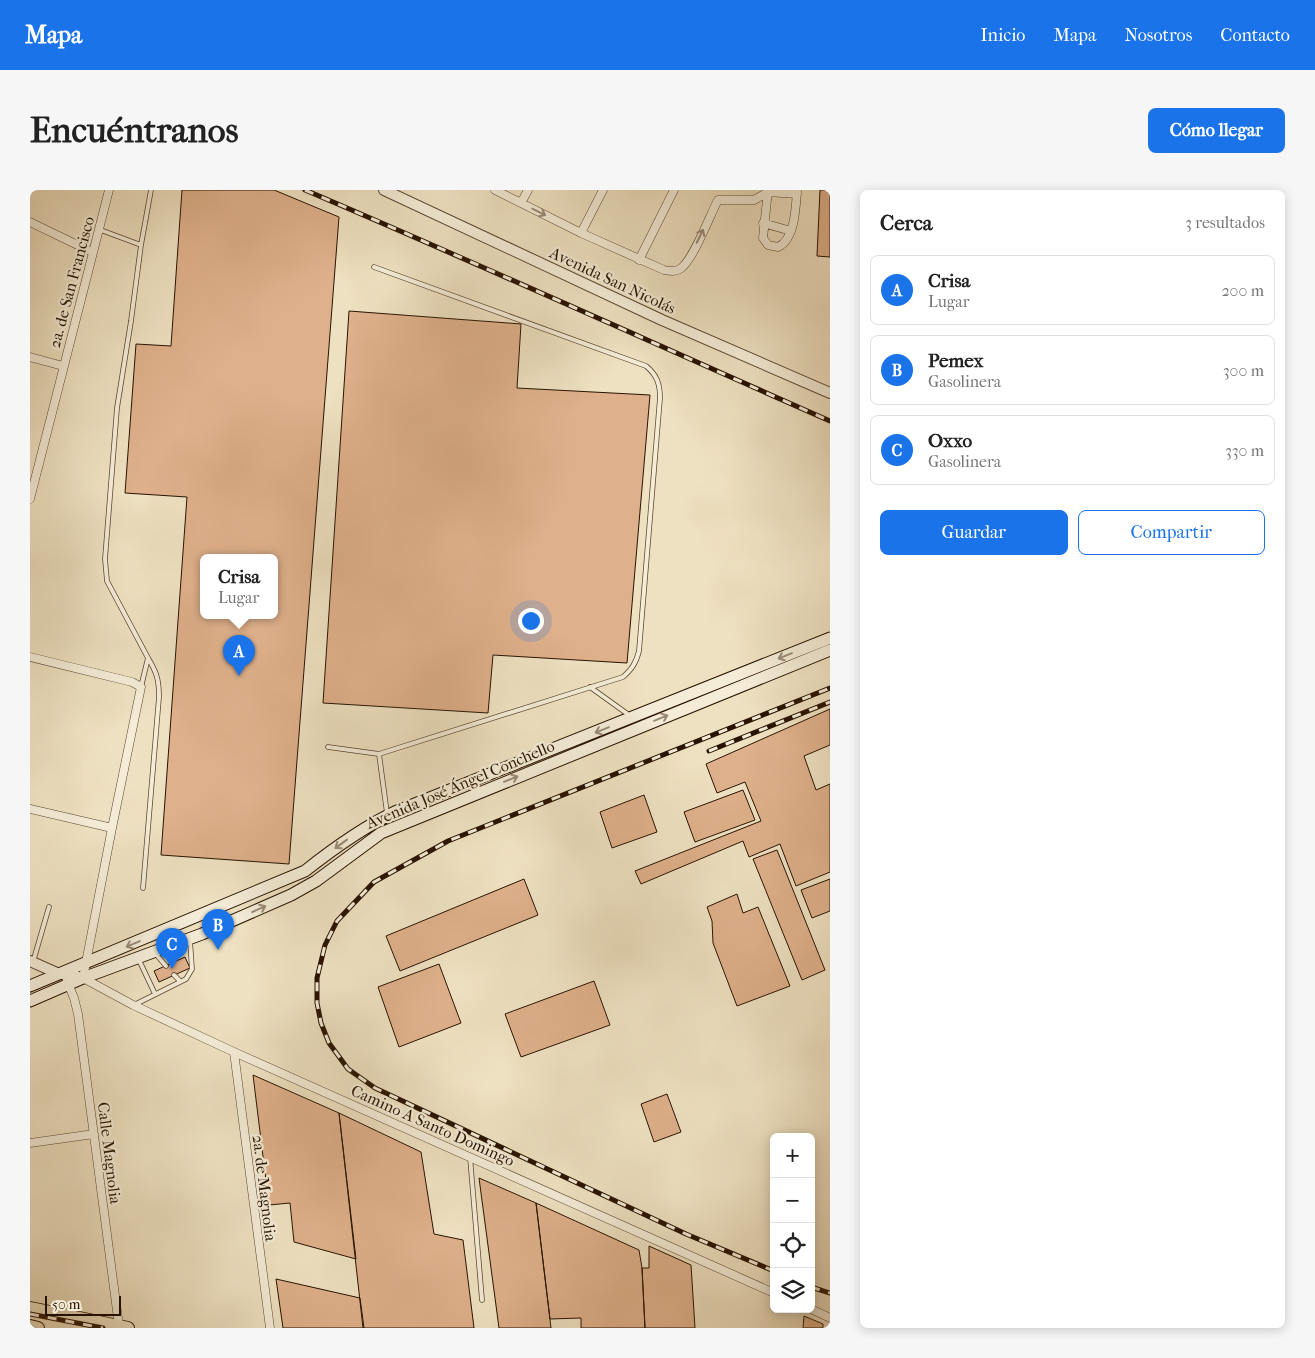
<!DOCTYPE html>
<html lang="es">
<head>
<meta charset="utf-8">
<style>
  :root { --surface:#fff; --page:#f6f6f6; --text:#222; --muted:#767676; --line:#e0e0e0; --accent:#1a73e8 }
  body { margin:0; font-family:"IM FELL French Canon",serif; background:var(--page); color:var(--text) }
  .controls { position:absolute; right:15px; bottom:15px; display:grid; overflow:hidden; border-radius:8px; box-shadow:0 2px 12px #0003 }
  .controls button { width:45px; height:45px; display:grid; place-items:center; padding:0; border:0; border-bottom:1px solid var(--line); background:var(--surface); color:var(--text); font:25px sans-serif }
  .scale { position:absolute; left:15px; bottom:12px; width:76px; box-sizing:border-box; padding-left:5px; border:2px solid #281301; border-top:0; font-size:14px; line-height:18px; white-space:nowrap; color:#281301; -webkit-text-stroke:4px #f4ecd7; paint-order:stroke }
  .you { position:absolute; left:500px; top:430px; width:18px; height:18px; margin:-12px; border:4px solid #fff; border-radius:50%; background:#1a73e8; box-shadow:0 0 0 8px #1a73e833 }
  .badge { display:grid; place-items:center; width:32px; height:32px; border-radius:50%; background:var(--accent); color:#fff; font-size:16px; font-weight:700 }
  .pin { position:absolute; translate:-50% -41px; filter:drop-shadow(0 1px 2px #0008) }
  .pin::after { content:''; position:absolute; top:26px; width:18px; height:15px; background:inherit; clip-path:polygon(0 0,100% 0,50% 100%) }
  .popup { position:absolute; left:170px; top:364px; width:78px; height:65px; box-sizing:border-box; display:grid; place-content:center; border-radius:8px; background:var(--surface); filter:drop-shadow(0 1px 4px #0005); font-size:16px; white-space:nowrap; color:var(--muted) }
  .popup b { font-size:19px; color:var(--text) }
  .popup::after { content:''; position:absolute; left:50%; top:100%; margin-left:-10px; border:10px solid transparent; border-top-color:var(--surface) }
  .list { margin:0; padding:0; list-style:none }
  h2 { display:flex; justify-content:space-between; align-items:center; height:65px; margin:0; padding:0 20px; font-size:21px }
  h2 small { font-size:16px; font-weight:400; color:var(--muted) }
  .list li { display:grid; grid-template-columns:32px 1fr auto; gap:15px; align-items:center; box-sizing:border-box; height:70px; margin:0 10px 10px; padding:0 10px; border:1px solid var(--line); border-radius:8px }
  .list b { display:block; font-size:19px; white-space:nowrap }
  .list p { margin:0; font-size:16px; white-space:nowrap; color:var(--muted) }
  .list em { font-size:16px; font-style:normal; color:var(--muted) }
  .actions { display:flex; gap:10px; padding:15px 20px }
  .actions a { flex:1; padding:11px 0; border:1px solid var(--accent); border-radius:8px; text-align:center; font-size:18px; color:var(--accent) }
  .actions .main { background:var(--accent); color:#fff }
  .icon { flex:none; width:28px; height:28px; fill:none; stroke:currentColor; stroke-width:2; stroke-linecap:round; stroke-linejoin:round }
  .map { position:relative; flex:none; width:800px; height:1138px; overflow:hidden; border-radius:8px }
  header { display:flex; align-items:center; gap:30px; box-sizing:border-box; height:70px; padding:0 25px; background:var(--accent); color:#fff }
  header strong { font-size:24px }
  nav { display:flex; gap:28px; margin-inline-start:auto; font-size:18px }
  .intro { display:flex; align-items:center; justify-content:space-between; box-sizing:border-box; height:120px; padding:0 30px }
  h1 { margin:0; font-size:35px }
  .button { padding:12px 22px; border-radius:8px; background:var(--accent); color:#fff; font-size:18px; font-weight:700 }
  main { display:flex; gap:30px; padding:0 30px }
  aside { flex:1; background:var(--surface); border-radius:8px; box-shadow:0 2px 12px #0003 }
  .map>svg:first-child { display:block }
</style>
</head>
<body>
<header>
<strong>Mapa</strong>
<nav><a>Inicio</a><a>Mapa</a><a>Nosotros</a><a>Contacto</a></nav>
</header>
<div class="intro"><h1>Encuéntranos</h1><a class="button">Cómo llegar</a></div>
<main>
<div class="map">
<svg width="800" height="1138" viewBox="0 0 800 1138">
  <rect width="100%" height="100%" fill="#eee1c1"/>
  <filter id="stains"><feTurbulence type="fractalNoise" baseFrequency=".004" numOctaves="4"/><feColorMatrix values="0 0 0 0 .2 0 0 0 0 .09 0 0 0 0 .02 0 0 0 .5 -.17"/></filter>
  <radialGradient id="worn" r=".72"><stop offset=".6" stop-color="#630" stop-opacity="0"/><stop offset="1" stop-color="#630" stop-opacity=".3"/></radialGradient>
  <!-- building -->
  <path fill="#deb08b" stroke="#281301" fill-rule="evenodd" d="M152 0H244L309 27 259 674 131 665 157 307 95 303 106 154 141 156ZM174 367H244V425H174Z
    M790 0H800V67L787 66Z
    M319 121 491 134 487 198 620 205 597 473 463 465 458 523 293 513Z
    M800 519V555L774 566 786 600 800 594V682L766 696 750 654 719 667 713 651 611 694 605 681 731 631 715 592 687 603 676 574Z
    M713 600 725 630 665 652 654 622Z
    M614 605 627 642 582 658 570 622Z
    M747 660 795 780 772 790 723 669Z
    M494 689 508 725 370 781 356 746Z
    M800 689V721L782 728 771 700Z
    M707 704 713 723 728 717 760 796 707 816 683 753 682 731 677 717Z
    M155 767 160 778 129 792 124 781Z
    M409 774 431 833 369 857 348 797Z
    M564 791 580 835 491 867 475 824Z
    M223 885 309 923 326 1069 264 1052 260 1013 239 1015Z
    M637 904 651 942 624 952 611 914Z
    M309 923 391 962 404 1044 433 1050 444 1138H333Z
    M449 988 506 1013 521 1138H469Z
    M506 1013 609 1060 612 1078 615 1138H551V1128L520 1129Z
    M619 1056 661 1075 665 1138H615L612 1078H619Z
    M246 1089 330 1108 334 1138H253Z
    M774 1126 793 1134V1138H773Z"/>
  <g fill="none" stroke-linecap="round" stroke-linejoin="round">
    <!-- service casing -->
    <g stroke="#5a4631" stroke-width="5.5">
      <path id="service" d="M68 39 111 55 101 131 87 218 75 369 77 391 118 468 111 497
        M111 55 121 0
        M560 497 599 525
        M298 557 349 564 593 487C602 479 606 473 609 461L630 208C630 194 627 185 616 176L344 77
        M349 564 357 623
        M113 698 129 507C129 490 127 483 118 468
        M125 763 136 776
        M109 770 125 804
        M3 772 19 717
        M144 785 150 791
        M104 815 156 789 162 779 160 751
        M440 967 452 1110"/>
    </g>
    <!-- minor casing -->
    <g stroke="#5a4631" stroke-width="9">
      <path id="minor" d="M465 0 551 43 634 80C640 81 645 82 650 79 663 71 680 25 688 10H724L738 2
        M738 0 733 48 738 55 748 57C765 50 766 16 767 0
        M738 2 767 4
        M491 13 498 0
        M0 32 62 62
        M733 33 761 41
        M551 43 573 0
        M609 70 644 0
        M0 167 33 176
        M0 309 79 0
        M0 467 102 492 111 497 82 638 53 788 103 815 204 862 744 1103
        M0 619 82 638
        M37 791 44 808 48 824 89 1136
        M204 862 240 1138
        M0 953 64 944
        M781 1119 800 1128"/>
    </g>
    <!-- tertiary casing -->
    <g stroke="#5a4631" stroke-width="12">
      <path id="tertiary" d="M354 0 632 130 800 203
        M0 771 27 783 53 788"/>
    </g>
    <!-- secondary casing -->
    <g stroke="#281301" stroke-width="13">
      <path id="secondary" d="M0 796 275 681C304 658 333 637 367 621L800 448
        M0 811 53 788 172 744 261 705 286 691 351 643 800 460"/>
    </g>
    <!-- primary casing -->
    <g stroke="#281301" stroke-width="14">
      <path id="primary" d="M0 1118 98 1138
        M0 1136 8 1138"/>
    </g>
    <!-- service -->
    <use href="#service" stroke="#f4ecd7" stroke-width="4"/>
    <!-- minor -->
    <use href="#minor" stroke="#f4ecd7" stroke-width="8"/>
    <!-- tertiary -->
    <use href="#tertiary" stroke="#f4ecd7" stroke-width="10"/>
    <!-- secondary -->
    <use href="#secondary" stroke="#f4ecd7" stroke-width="11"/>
    <!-- primary -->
    <use href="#primary" stroke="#eee1c1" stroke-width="12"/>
    <!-- rail casing -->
    <g stroke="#281301" stroke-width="5">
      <path id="rail" d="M275 0C451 75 625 154 800 231
        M679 561 800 512
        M744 1081 656 1044 345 898 318 879 299 853 291 833 287 813V788L295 755 307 731 344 692 418 651 800 498
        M781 1097 800 1103
        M0 1124 73 1138"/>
    </g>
    <!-- rail -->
    <use href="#rail" stroke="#f4ecd7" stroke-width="3" stroke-dasharray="9" stroke-linecap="butt"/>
  </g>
  <!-- one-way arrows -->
  <defs><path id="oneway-shaft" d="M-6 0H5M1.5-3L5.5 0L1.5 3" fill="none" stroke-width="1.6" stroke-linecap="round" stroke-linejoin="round" transform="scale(1.25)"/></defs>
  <g stroke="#988a77">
    <use href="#oneway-shaft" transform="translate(509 22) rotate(27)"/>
    <use href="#oneway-shaft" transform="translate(670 46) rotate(-64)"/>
    <use href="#oneway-shaft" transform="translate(755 466) rotate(158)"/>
    <use href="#oneway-shaft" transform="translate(631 528) rotate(-22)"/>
    <use href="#oneway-shaft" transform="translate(572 540) rotate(158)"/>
    <use href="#oneway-shaft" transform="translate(481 589) rotate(-22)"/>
    <use href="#oneway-shaft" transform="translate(311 654) rotate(144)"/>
    <use href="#oneway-shaft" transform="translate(229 719) rotate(-24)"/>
    <use href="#oneway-shaft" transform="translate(103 754) rotate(157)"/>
  </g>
  <g text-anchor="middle" stroke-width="4.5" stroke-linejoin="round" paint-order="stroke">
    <!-- street labels -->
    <g font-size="16" fill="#281301" stroke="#f4ecd7">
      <text transform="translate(583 90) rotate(25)" y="6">Avenida San Nicolás</text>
      <text transform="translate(41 92) rotate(-75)" y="6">2a. de San Francisco</text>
      <text transform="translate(430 594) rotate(-23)" y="6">Avenida José Ángel Conchello</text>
      <text transform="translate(403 935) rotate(24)" y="6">Camino A Santo Domingo</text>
      <text transform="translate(80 963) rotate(83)" y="6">Calle Magnolia</text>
      <text transform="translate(235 998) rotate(83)" y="6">2a. de Magnolia</text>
    </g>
  </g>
  <rect width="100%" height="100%" filter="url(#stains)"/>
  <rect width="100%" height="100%" fill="url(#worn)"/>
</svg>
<div class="controls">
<button>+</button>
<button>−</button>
<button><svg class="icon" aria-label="locate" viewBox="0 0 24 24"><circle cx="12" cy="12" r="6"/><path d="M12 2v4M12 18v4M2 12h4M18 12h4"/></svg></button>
<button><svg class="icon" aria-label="layers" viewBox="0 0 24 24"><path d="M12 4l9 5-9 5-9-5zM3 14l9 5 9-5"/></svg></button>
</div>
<div class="scale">50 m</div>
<div class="you"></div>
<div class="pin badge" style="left:209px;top:486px">A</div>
<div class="popup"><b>Crisa</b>Lugar</div>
<div class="pin badge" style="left:188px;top:760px">B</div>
<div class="pin badge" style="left:142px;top:779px">C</div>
</div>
<aside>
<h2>Cerca<small>3 resultados</small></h2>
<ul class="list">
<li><span class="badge">A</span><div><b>Crisa</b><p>Lugar</p></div><em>200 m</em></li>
<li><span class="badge">B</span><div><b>Pemex</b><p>Gasolinera</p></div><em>300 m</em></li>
<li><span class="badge">C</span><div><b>Oxxo</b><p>Gasolinera</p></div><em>330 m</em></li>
</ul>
<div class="actions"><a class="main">Guardar</a><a>Compartir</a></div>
</aside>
</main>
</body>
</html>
